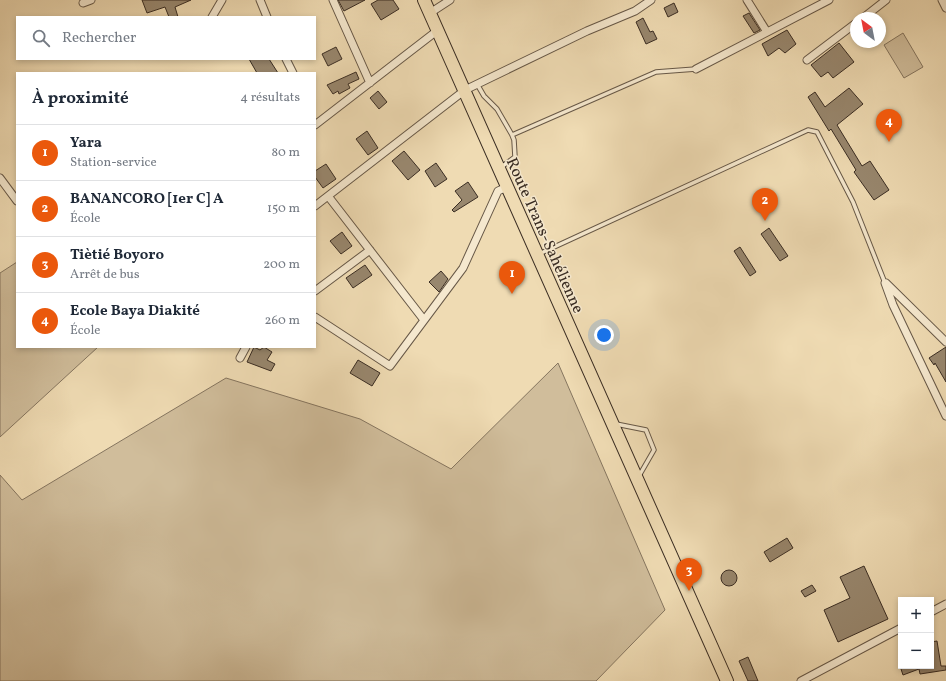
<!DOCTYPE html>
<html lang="fr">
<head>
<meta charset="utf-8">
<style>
  :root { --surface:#fff; --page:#f6f6f7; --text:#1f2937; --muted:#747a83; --line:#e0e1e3; --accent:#ea580c }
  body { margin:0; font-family:Vollkorn,serif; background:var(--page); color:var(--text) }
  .controls { position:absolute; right:12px; bottom:12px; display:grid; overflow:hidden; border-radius:0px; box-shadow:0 2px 6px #0003 }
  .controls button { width:36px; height:36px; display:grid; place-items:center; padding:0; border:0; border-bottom:1px solid var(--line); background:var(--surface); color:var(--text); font:20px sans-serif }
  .compass { position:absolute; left:850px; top:12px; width:36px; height:36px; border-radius:50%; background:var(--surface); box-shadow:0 2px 6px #0003; rotate:328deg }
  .you { position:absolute; left:604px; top:335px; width:14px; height:14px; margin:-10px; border:3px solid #fff; border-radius:50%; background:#1a73e8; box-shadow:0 0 0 6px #1a73e833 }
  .badge { display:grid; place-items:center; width:26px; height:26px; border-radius:50%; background:var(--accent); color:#fff; font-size:13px; font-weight:700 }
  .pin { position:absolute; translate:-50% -33px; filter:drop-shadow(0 1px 2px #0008) }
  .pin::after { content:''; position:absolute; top:21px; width:14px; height:12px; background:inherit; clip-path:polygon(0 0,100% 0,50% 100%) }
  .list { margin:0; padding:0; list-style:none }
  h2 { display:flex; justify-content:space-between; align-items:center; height:52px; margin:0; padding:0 16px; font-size:17px }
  h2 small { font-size:13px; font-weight:400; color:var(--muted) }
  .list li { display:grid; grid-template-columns:26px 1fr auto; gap:12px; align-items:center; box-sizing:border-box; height:56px; padding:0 16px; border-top:1px solid var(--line) }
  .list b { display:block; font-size:15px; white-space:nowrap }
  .list p { margin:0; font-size:13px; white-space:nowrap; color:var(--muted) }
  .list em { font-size:13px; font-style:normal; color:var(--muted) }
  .icon { flex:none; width:22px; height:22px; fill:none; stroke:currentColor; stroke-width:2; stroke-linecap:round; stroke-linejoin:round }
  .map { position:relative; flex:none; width:946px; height:681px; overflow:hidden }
  .search { position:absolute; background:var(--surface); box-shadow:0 2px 6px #0003; left:16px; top:16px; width:300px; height:44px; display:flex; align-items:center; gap:10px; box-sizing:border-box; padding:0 14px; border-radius:0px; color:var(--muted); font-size:15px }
  .panel { position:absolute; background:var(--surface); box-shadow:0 2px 6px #0003; left:16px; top:72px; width:300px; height:276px; border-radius:0px }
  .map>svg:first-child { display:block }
</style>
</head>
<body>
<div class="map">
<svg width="946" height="681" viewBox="0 0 946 681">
  <rect width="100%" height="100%" fill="#efdbb3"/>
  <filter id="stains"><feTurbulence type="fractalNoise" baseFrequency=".005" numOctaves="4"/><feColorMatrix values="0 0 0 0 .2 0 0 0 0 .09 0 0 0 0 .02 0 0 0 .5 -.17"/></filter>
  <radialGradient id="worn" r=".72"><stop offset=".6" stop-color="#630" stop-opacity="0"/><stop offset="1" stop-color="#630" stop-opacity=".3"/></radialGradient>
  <!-- green -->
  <path fill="#d0bd9b" stroke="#85755f" d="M903 33 923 67 904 78 884 45Z
    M17 262V347H98L0 437V273Z
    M558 363 665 610 596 681H0V475L22 500 226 378 360 419 451 469Z"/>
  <!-- building -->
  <path fill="#98876e" stroke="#3a2d23" d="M142 0H191L175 7 178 17H169L165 7 147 13Z
    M338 0H365L344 11Z
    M378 0H393L399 9 381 20 371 4Z
    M674 3 678 12 668 17 664 8Z
    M749 13 760 30 754 33 743 16Z
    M643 18 650 32 653 31 657 39 646 44 636 22Z
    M787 30 796 44 785 53 779 48 768 56 762 44Z
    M839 43 854 62 833 78 828 72 821 77 811 65Z
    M336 47 342 59 328 66 322 54Z
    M249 59H269L278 73H257Z
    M356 72 359 79 348 84 350 88 339 94 338 91 333 94 327 85Z
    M849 88 863 104 837 125 862 166 870 161 889 190 874 200 854 172 856 170 831 129 829 131 808 97 815 92 825 107Z
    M378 91 387 102 379 109 370 98Z
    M367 131 378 148 368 155 356 139Z
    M404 151 420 170 408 180 392 161Z
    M436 163 447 179 435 187 425 171Z
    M326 164 336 179 323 188 315 177V171Z
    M468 182 478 197 454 212 452 210 462 200 455 191Z
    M769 228 788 256 780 261 761 234Z
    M342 232 352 246 341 254 330 241Z
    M740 247 756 272 750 276 734 251Z
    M365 265 372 275 353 288 346 278Z
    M441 271 448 279 439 292 429 282Z
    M254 347 260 350 264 347 272 352 267 360 275 364 271 371 247 362Z
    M946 347V382L935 363 934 365 929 358Z
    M358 360 380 373 372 386 350 373Z
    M787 538 793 548 770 562 764 552Z
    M864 566 888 619 838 642 824 610 850 598 840 577Z
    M721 578a8 8 0 1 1 16 0a8 8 0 1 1-16 0Z
    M812 585 816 591 805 597 801 591Z
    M937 641 941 666H946V670L920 674 919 669 903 675 900 666H931V642Z
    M748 657 758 681H748L739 661Z"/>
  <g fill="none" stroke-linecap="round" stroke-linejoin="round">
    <!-- service casing -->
    <g stroke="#675847" stroke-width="5.5">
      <path id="service" d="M477 84 484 96 497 109 512 135
        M500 168 515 157 514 140 512 135 656 72 696 69
        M539 254 808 130 817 132 853 202 885 283
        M616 424 646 430 654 450 639 476"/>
    </g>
    <!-- minor casing -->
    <g stroke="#675847" stroke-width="9">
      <path id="minor" d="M260 0 267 17
        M333 0 370 83
        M747 0 767 32
        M942 0 946 8
        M83 3 91 0
        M430 13 450 0
        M212 17 222 0
        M863 18 886 0
        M286 59 293 73
        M807 60 856 23
        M696 69 829 0
        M315 125 438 30
        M0 178 17 201
        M328 196 424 320
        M315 206 465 90 587 31 635 11 651 0
        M885 283 893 305 946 416
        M886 283 946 342
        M315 291 370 250
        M315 317 390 366 463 268 498 191 507 187
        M240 358 246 347
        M931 612 946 604
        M801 681 901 628"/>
    </g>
    <!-- trunk casing -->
    <g stroke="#3a2d23" stroke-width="14">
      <path id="trunk" d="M424 0 727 681"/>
    </g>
    <!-- service -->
    <use href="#service" stroke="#f5e8ce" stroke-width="3.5"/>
    <!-- minor -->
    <use href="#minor" stroke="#f5e8ce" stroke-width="7"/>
    <!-- trunk -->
    <use href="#trunk" stroke="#efdbb3" stroke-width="12"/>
  </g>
  <g text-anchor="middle" stroke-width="3" stroke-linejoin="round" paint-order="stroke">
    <!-- street labels -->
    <g font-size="16" fill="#3a2d23" stroke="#f5e8ce">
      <text transform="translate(546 235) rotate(66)" y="6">Route Trans-Sahélienne</text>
    </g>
  </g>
  <rect width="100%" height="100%" filter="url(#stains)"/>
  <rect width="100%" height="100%" fill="url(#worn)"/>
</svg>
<div class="controls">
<button>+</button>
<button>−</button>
</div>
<svg class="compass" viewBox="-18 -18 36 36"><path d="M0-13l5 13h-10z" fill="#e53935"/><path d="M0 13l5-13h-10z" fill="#747a83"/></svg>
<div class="you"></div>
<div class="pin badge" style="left:512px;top:294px">1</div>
<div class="pin badge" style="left:765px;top:221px">2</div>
<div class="pin badge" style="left:689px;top:591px">3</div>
<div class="pin badge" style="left:889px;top:142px">4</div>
<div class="search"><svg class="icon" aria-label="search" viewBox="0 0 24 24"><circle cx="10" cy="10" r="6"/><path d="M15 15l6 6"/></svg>Rechercher</div>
<section class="panel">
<h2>À proximité<small>4 résultats</small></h2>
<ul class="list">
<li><span class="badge">1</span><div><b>Yara</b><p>Station-service</p></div><em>80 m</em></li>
<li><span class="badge">2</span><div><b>BANANCORO [1er C] A</b><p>École</p></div><em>150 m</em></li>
<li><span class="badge">3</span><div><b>Tiètié Boyoro</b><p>Arrêt de bus</p></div><em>200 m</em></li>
<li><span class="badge">4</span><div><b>Ecole Baya Diakité</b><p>École</p></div><em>260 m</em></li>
</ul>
</section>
</div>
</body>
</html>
